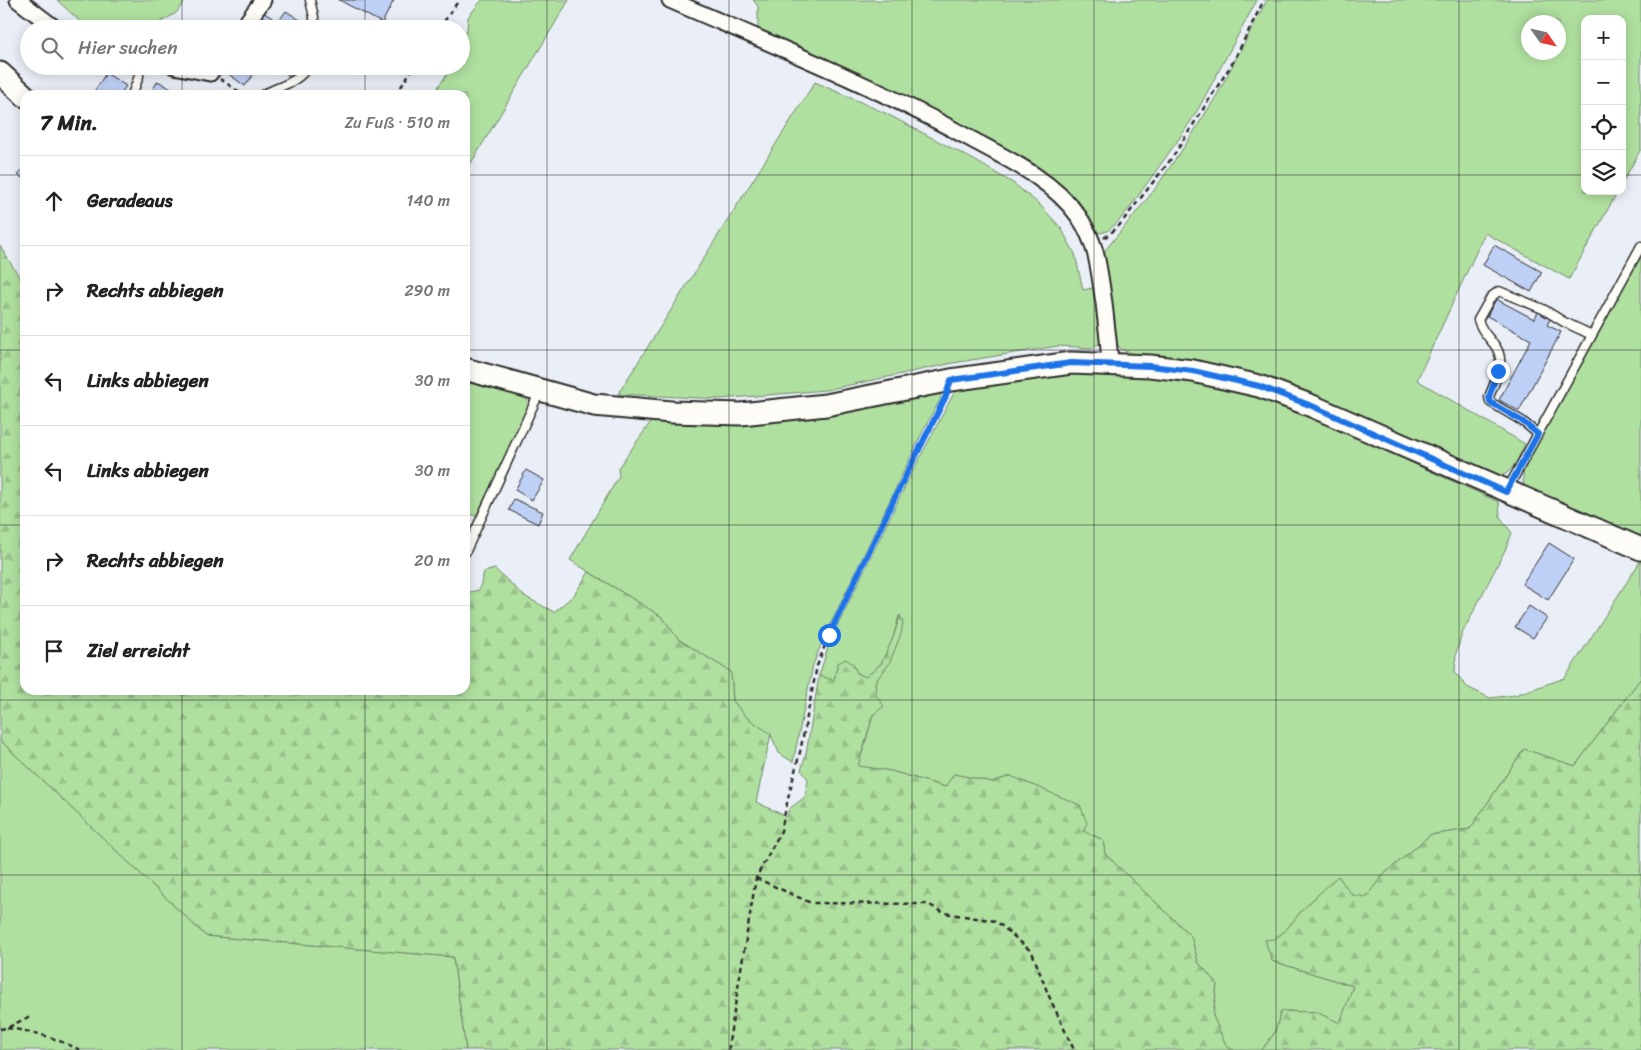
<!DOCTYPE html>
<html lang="de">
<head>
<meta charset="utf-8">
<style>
  :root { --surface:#fff; --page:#f6f6f6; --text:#222; --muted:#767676; --line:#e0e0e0 }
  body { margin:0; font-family:Sriracha,sans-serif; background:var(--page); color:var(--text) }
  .controls { position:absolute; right:15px; top:15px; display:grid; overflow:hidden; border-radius:10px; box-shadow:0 2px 12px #0003 }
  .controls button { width:45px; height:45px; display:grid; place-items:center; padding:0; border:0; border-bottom:1px solid var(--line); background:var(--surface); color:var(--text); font:25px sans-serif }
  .compass { position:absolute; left:1521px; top:15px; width:45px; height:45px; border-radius:50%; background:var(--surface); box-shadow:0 2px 12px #0003; rotate:124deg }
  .stop { position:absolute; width:15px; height:15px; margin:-11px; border:4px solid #1a73e8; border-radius:50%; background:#fff }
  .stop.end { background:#1a73e8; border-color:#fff; box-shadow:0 1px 5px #0008 }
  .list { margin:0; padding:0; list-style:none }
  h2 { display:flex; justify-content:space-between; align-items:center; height:65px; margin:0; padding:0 20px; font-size:21px }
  h2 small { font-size:16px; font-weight:400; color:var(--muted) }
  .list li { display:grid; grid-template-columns:32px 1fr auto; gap:15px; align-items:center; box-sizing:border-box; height:90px; padding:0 20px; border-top:1px solid var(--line) }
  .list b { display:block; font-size:19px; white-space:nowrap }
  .list em { font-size:16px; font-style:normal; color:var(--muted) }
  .icon { flex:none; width:28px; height:28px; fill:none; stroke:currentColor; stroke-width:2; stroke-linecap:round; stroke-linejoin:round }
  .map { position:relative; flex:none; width:1641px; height:1050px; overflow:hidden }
  .search { position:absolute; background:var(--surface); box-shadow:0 2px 12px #0003; left:20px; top:20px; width:450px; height:55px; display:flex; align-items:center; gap:12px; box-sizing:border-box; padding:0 18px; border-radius:28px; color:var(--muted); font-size:19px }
  .panel { position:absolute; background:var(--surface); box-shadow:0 2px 12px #0003; left:20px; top:90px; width:450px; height:605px; border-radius:15px }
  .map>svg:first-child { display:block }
</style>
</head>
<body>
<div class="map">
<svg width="1641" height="1050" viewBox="0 0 1641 1050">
  <defs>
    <pattern id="forest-firs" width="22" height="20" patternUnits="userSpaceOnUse" patternTransform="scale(1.25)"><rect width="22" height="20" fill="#b0e0a0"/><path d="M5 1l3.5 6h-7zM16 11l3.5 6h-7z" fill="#98c08a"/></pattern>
  </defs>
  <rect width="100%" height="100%" fill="#eaeff7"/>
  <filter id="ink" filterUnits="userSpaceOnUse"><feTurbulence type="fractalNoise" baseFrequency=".02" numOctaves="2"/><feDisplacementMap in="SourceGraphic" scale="10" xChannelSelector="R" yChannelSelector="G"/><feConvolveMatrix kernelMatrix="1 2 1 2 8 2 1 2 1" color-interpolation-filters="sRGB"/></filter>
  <g filter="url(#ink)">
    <!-- green -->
    <path fill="#b0e0a0" stroke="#6e8666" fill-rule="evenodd" d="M57 0H186L176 13 149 29H139L129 22 88 29Z
      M482 0H569L465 173V145L468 141 465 139V95H441L438 87 448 73 449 66H461V40L467 30 468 17Z
      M753 0H1257L1196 113 1181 136 1128 210 1116 224 1107 231 1100 233 1095 231 1070 198 758 33V6Z
      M1267 0H1641V149L1622 183V19H1585V191H1618L1569 279 1485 233 1417 380 1525 444C1519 456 1513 473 1499 477L1239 371 1189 360 1130 353 1121 349 1116 343 1102 254 1152 193 1184 147 1217 95ZM1528 22H1558V52H1528Z
      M815 82 885 113 974 160 1013 183 1039 204 1061 228 1075 254 1083 290 1097 287 1104 340 1093 348 1058 346 953 363 826 390 720 399 618 394Z
      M1641 255V541L1525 488C1520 477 1525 467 1530 457Z
      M1093 372 1147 373 1199 382 1269 401 1348 434 1499 502 1500 517 1512 533 1505 550 1462 634 1456 653 1455 672 1467 687 1490 698 1515 695 1565 678 1641 560V678L1575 766 1524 749 1470 829 1430 835 1382 876 1366 898 1352 895 1338 876 1303 909 1285 931 1274 939 1272 961 1353 986 1340 1024 1316 1012 1281 1011 1275 1032 1262 1050H1234L1227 1048 1213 1016 1217 984 1198 962 1191 936 1105 854 1103 840 1083 830 1011 776 992 782 954 774 946 787 891 771 858 766C866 739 877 711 875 682L889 664 899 616 893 638 881 664 866 677 857 673 853 664 838 663 834 681 819 676 830 641 907 482 953 395 960 388 1036 377Z
      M465 382 525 397C529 401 529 407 528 413L476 516 465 512Z
      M940 393 941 398 924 429 822 642 813 665 793 762 779 753 771 735 746 717 733 701 731 672 678 639 662 617 570 560 619 476 618 468 653 419C675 421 699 424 721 424 795 422 868 408 940 393Z
      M0 740 206 936 453 957 466 1050H0Z"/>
    <!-- forest -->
    <path fill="url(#forest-firs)" stroke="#6e8666" d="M0 246 25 286V690H465V593L479 590 484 572 495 569 524 596 554 612 574 595 589 572 662 617 678 639 731 672 733 701 746 717 771 734 756 802 787 817 789 809 805 797 808 779 801 770 806 754 819 676 834 680 838 663 846 659 853 664 857 673 866 677 881 664 893 638 900 615 903 622 901 634 889 664 875 682 876 695 884 706 873 715 858 766 891 771 945 787 954 774 992 782 1011 776 1080 805 1087 823 1083 831 1103 840 1105 854 1191 936 1198 962 1217 984 1213 1016 1227 1047 1234 1050H466L453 957 206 936 0 740Z
      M1641 678V1050H1262L1275 1032 1281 1011 1316 1012 1340 1023 1353 986 1272 961 1265 940 1274 939 1285 931 1303 909 1338 876 1352 895 1366 897 1382 876 1430 835 1470 829 1524 749 1575 766Z"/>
    <!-- building -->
    <path fill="#bfd0f6" stroke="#2b2b2b" d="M339 0H394L382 23Z
      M286 11 300 20 294 29H251L263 12 278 22Z
      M225 66H259L245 86 223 70Z
      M276 66H299L291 77Z
      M106 73 126 86 120 95H92Z
      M158 81 181 95H149Z
      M25 165V180L18 175Z
      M1494 245 1542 272 1531 292 1483 265Z
      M1496 299 1534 319 1539 311 1551 317 1547 325 1561 332 1519 411 1499 400 1531 340 1487 316Z
      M526 470 544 480 532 500 515 490Z
      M514 499 543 512 538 524 509 510Z
      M1549 543 1574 559 1548 600 1522 584Z
      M1529 606 1547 618 1533 638 1515 627Z"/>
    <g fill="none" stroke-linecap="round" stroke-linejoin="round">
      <!-- lane casing -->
      <g stroke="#2b2b2b" stroke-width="11">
        <path id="lane" d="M310 0 314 17V29
          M132 95 139 76 138 66
          M262 95C277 87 300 82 308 66
          M1538 434 1522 421 1490 402 1489 397C1496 378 1508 360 1493 343 1487 336 1481 330 1478 320L1491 297 1499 291 1543 309 1564 322 1592 335
          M1507 490 1641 246
          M465 553 540 391"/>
      </g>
      <!-- street casing -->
      <g stroke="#2b2b2b" stroke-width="19">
        <path id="street" d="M18 0 56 29
          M670 0C771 44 873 85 969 138 1008 159 1053 180 1079 217 1098 245 1099 271 1104 303 1106 323 1109 343 1110 363
          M242 29 263 0
          M174 66 210 73 215 66"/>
      </g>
      <!-- secondary casing -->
      <g stroke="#2b2b2b" stroke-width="25">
        <path id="secondary" d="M0 73 25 96
          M465 369 594 405 671 412 741 414 826 405 951 380 1071 363 1150 366 1193 371 1259 386 1312 406 1641 549"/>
      </g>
      <!-- path -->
      <path stroke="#2b2b2b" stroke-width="2.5" stroke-dasharray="5 4" stroke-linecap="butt" d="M439 29 459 0
        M220 79 244 95
        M396 95 414 66
        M1104 238 1118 227 1172 158 1233 62 1264 0
        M756 878 811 903 928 904 944 913 996 921 1032 952 1048 994 1074 1050
        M7 1028C36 1032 53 1037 80 1050
        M0 1029 7 1028 32 1015
        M729 1050V1042L756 878 781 831 789 794 800 752 817 666 829 635 896 495 945 398"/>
      <!-- lane -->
      <use href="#lane" stroke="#fdfcf7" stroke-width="8"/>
      <!-- street -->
      <use href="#street" stroke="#fdfcf7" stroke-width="15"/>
      <!-- secondary -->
      <use href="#secondary" stroke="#fdfcf7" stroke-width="21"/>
    </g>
  </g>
  <g fill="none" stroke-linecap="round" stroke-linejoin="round" filter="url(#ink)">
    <!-- route -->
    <path stroke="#1a73e8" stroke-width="6" d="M829 635 896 495 945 398 951 380 1071 363 1150 366 1193 371 1259 386 1312 406 1506 492 1538 434 1522 421 1490 402 1489 397 1498 371"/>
  </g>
  <!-- grid -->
  <path fill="none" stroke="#2b2b2b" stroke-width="1" stroke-opacity="0.55" d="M182 0V29M365 0V29M547 0V1050M729 0V1050M912 0V1050M1094 0V1050M1276 0V1050M1459 0V1050M182 66V95M365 66V95M0 175H25M465 175H1585M1622 175H1641M0 350H25M465 350H1641M0 525H25M465 525H1641M182 690V1050M365 690V1050M0 700H1641M0 875H1641"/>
</svg>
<div class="controls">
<button>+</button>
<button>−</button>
<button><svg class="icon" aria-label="locate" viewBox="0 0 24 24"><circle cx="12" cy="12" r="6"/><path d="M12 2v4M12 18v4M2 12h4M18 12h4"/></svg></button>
<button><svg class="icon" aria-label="layers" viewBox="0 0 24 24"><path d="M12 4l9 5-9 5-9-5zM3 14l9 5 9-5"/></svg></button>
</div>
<svg class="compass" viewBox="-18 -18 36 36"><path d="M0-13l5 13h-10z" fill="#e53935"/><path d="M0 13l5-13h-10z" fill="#767676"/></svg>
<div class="stop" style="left:829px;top:635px"></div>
<div class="stop end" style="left:1498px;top:371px"></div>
<div class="search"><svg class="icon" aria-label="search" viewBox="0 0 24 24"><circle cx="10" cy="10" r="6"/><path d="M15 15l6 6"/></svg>Hier suchen</div>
<section class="panel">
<h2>7 Min.<small>Zu Fuß · 510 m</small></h2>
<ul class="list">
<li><svg class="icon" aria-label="ahead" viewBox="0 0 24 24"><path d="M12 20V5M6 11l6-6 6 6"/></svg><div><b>Geradeaus</b></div><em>140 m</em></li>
<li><svg class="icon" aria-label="right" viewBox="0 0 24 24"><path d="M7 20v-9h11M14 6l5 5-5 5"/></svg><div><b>Rechts abbiegen</b></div><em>290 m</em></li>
<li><svg class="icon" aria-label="left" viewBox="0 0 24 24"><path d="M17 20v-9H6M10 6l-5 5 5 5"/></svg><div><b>Links abbiegen</b></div><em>30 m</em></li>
<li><svg class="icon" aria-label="left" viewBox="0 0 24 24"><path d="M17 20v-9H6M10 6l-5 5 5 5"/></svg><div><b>Links abbiegen</b></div><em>30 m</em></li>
<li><svg class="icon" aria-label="right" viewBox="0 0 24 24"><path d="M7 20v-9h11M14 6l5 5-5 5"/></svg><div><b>Rechts abbiegen</b></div><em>20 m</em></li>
<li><svg class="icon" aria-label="arrive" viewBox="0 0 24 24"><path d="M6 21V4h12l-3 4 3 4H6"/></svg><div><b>Ziel erreicht</b></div></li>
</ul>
</section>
</div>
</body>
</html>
